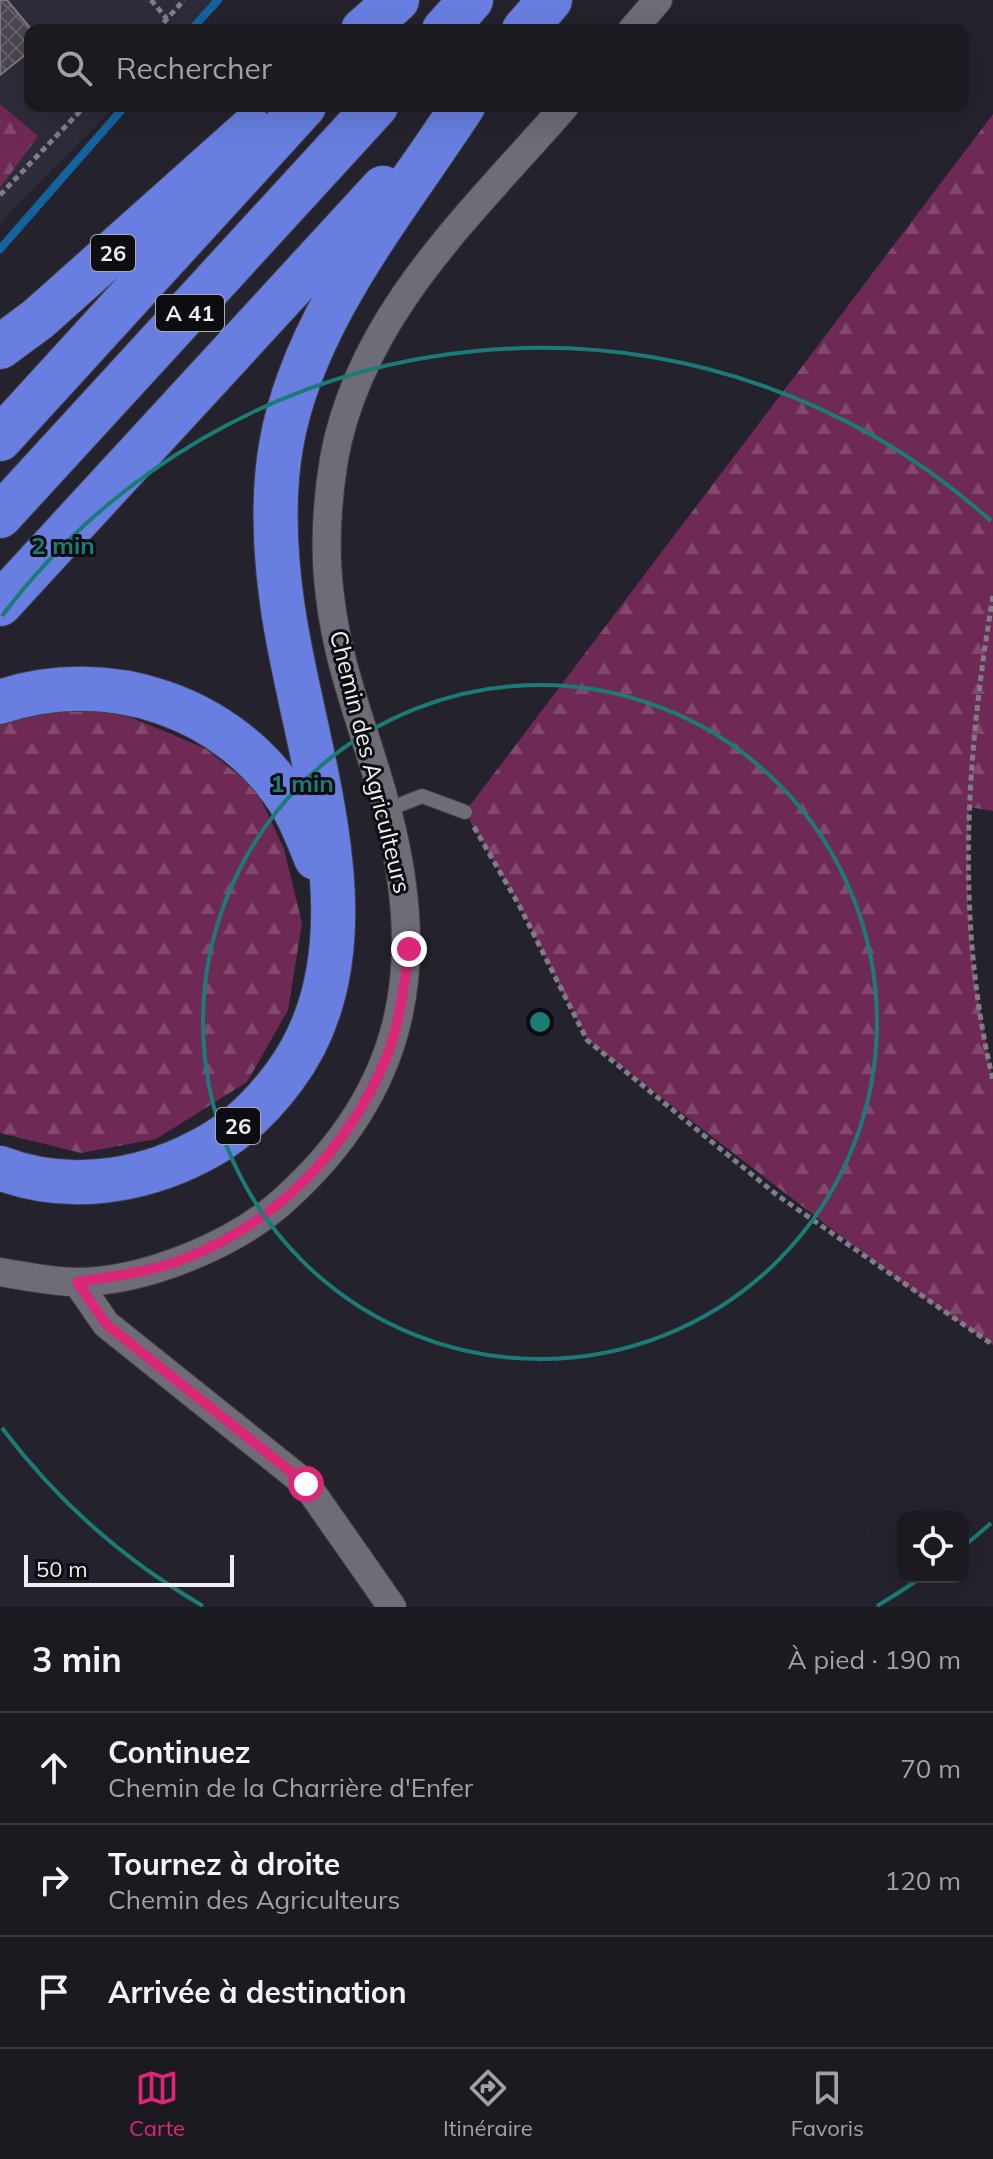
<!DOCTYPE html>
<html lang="fr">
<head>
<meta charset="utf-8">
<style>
  :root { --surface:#1b1a21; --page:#24232a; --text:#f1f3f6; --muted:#a0a1a5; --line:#39383f; --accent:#db2777 }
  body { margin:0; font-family:Mulish,sans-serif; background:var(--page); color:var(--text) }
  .controls { position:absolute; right:24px; bottom:24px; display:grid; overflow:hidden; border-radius:16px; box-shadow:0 8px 32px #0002 }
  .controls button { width:72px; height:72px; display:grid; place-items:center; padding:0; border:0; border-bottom:2px solid var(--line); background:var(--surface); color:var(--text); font:40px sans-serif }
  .scale { position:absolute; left:24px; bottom:20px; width:210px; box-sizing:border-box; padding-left:8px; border:4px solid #efeef4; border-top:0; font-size:22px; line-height:28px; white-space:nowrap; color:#efeef4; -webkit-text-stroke:6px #0d0c11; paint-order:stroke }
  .stop { position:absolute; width:24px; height:24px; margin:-18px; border:6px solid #db2777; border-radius:50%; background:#fff }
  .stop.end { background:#db2777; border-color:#fff; box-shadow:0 2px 8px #0008 }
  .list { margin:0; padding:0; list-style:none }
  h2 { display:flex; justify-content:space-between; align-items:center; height:104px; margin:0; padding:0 32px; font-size:34px }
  h2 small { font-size:26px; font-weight:400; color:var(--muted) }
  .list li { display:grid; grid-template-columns:52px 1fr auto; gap:24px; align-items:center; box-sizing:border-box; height:112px; padding:0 32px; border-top:2px solid var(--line) }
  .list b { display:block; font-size:30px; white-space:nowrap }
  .list p { margin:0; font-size:26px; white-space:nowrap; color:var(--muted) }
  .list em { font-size:26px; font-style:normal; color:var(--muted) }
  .icon { flex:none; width:44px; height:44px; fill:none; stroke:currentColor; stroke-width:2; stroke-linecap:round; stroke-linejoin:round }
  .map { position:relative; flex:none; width:993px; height:1607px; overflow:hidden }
  .search { position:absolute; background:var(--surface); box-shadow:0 8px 32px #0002; left:24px; right:24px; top:24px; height:88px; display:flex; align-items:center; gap:20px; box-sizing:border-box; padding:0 28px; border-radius:16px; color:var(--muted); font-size:30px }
  .sheet { height:440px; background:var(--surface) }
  nav { display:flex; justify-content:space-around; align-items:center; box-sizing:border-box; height:112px; border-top:2px solid var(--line); background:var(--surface); font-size:22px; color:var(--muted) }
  nav a { display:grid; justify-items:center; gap:4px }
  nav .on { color:var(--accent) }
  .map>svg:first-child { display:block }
</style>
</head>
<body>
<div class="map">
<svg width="993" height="1607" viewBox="0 0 993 1607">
  <defs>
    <pattern id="forest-firs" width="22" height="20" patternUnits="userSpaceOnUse" patternTransform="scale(2)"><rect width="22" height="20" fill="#6e2955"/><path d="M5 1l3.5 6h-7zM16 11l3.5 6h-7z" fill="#83486e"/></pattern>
    <pattern id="building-cross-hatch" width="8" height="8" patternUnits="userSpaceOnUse" patternTransform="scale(2)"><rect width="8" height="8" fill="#4c444e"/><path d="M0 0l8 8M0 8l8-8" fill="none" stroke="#665f68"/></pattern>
  </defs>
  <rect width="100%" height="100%" fill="#24222c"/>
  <!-- built -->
  <path fill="#2e2b3a" d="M0 0H220L190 30H30V106H115L0 223Z"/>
  <!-- forest -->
  <path fill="url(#forest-firs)" d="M0 104 38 136 0 188Z
    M993 114V811L969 807 968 906 974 977 993 1080V1345L899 1281 587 1040 519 905 465 812Z
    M66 707 122 714 169 733 206 749 256 789 284 849 302 923 288 1010 247 1082 156 1139 81 1153 0 1133V717Z"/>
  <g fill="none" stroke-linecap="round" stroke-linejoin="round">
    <!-- stream -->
    <path stroke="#15639e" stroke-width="8" d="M191 30 218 0
      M0 249 125 106"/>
  </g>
  <!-- building -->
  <path fill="url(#building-cross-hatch)" stroke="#7e7680" stroke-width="2" d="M0 0H7L32 30 30 51 0 75Z"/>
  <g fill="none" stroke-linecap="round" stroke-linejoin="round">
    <!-- lane casing -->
    <g stroke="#403d45" stroke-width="16">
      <path id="lane" d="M387 810 422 796 465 812"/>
    </g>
    <!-- street casing -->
    <g stroke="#403d45" stroke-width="30">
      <path id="street" d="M632 30 658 0
        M0 1272C25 1276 51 1282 76 1282 144 1282 235 1245 285 1199 407 1089 428 964 387 810 368 738 338 670 330 596 324 552 327 502 334 459 360 314 473 212 565 106
        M77 1282 106 1324 306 1484 392 1607"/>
    </g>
    <!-- highway casing -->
    <g stroke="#403d45" stroke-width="46">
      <path id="highway" d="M363 30 397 0
        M444 30 471 0
        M524 30 550 0
        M0 347 38 319 251 129
        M0 439 304 106
        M0 516 376 106
        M0 604 383 188
        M0 702C107 666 229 705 291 803 301 820 309 840 316 858
        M0 1168C65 1193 138 1183 198 1152 233 1135 261 1108 284 1077 384 944 304 755 283 609 275 555 272 499 281 446 302 321 395 210 463 106"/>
    </g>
    <!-- path -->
    <path stroke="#7f7e86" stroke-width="5" stroke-dasharray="6 4" stroke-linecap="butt" d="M151 0 167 19
      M157 30 184 0
      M0 195 85 106
      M993 596C966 756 955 921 993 1080
      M474 827 519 905 587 1040 777 1195 993 1345"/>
    <!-- lane -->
    <use href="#lane" stroke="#6e6c77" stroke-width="14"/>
    <!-- street -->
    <use href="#street" stroke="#6e6c77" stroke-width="28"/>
    <!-- highway -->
    <use href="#highway" stroke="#687fe1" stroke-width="44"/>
  </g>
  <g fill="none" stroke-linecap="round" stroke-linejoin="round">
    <!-- route -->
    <path stroke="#db2777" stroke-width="10" d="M306 1484 106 1324 77 1282C109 1277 142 1273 173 1263 272 1228 347 1153 387 1056 400 1023 404 984 409 949"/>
  </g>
  <!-- distance rings -->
  <g fill="none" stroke="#1a7c75" stroke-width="4">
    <circle cx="540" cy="1022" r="337"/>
    <path d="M991 1523A674 674 0 0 1 964 1546M922 1577A674 674 0 0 1 877 1606M203 1606A674 674 0 0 1 2 1428M2 616A674 674 0 0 1 991 521"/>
  </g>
  <g text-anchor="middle" stroke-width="6" stroke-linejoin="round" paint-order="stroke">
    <!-- shield labels -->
    <g fill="#0d0c11" stroke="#abaab0" stroke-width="2">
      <rect x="91" y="235" width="44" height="36" rx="6"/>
      <rect x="156" y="295" width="68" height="36" rx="6"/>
      <rect x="216" y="1108" width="44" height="36" rx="6"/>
    </g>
    <g font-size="22" font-weight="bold" fill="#efeef4">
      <text x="113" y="261">26</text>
      <text x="190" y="321">A 41</text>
      <text x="238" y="1134">26</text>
    </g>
    <!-- street labels -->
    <g font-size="24" fill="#efeef4" stroke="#0d0c11">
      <text transform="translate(370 762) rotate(76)" y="8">Chemin des Agriculteurs</text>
    </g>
  </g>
  <circle cx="540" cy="1022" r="12" fill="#1a7c75" stroke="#0d0c11" stroke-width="4"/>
  <g font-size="24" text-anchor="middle" font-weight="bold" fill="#1a7c75" stroke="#0d0c11" stroke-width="6" stroke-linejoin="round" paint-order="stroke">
    <text x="63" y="554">2 min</text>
    <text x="302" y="792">1 min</text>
  </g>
</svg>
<div class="controls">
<button><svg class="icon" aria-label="locate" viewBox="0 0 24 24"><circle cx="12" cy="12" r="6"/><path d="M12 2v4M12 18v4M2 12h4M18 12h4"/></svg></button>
</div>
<div class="scale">50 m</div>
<div class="stop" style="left:306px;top:1484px"></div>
<div class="stop end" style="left:409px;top:949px"></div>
<div class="search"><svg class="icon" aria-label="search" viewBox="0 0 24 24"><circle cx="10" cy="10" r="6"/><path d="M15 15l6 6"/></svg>Rechercher</div>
</div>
<section class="sheet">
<h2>3 min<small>À pied · 190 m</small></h2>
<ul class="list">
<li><svg class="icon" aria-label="ahead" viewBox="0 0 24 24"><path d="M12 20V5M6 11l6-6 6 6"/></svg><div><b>Continuez</b><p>Chemin de la Charrière d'Enfer</p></div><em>70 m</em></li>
<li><svg class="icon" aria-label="right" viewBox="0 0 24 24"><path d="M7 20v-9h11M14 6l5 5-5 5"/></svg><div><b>Tournez à droite</b><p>Chemin des Agriculteurs</p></div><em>120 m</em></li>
<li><svg class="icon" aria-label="arrive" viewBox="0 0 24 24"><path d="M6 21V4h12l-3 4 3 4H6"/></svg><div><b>Arrivée à destination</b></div></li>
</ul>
</section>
<nav>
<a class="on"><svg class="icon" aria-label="map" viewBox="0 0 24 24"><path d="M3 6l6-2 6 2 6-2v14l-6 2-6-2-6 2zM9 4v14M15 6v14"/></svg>Carte</a>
<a><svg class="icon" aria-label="directions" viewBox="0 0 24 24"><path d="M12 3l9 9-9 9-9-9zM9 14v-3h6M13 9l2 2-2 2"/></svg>Itinéraire</a>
<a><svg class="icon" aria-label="saved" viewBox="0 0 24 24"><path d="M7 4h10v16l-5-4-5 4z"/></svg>Favoris</a>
</nav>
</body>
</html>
